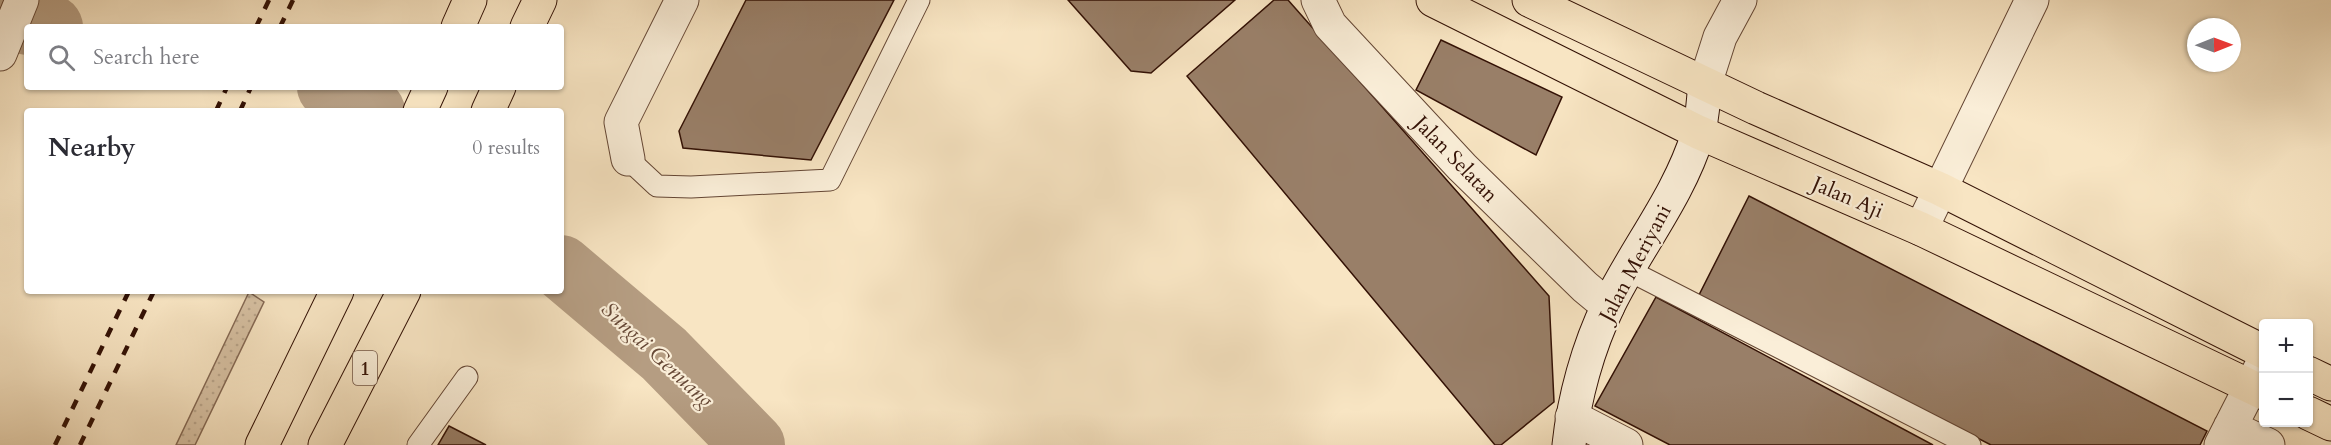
<!DOCTYPE html>
<html lang="en">
<head>
<meta charset="utf-8">
<style>
  :root { --surface:#fff; --page:#f2f2f3; --text:#2b2b33; --muted:#7c7c81; --line:#e1e1e2 }
  body { margin:0; font-family:Cardo,serif; background:var(--page); color:var(--text) }
  .controls { position:absolute; right:18px; bottom:18px; display:grid; overflow:hidden; border-radius:6px; box-shadow:0 2px 4px #0004 }
  .controls button { width:54px; height:54px; display:grid; place-items:center; padding:0; border:0; border-bottom:2px solid var(--line); background:var(--surface); color:var(--text); font:30px sans-serif }
  .compass { position:absolute; left:2187px; top:18px; width:54px; height:54px; border-radius:50%; background:var(--surface); box-shadow:0 2px 4px #0004; rotate:89deg }
  .list { margin:0; padding:0; list-style:none }
  h2 { display:flex; justify-content:space-between; align-items:center; height:78px; margin:0; padding:0 24px; font-size:26px }
  h2 small { font-size:20px; font-weight:400; color:var(--muted) }
  .icon { flex:none; width:33px; height:33px; fill:none; stroke:currentColor; stroke-width:2; stroke-linecap:round; stroke-linejoin:round }
  .map { position:relative; flex:none; width:2331px; height:445px; overflow:hidden }
  .search { position:absolute; background:var(--surface); box-shadow:0 2px 4px #0004; left:24px; top:24px; width:540px; height:66px; display:flex; align-items:center; gap:15px; box-sizing:border-box; padding:0 21px; border-radius:6px; color:var(--muted); font-size:22px }
  .panel { position:absolute; background:var(--surface); box-shadow:0 2px 4px #0004; left:24px; top:108px; width:540px; height:186px; border-radius:6px }
  .map>svg:first-child { display:block }
</style>
</head>
<body>
<div class="map">
<svg width="2331" height="445" viewBox="0 0 2331 445">
  <defs>
    <pattern id="grass-dots" width="8" height="8" patternUnits="userSpaceOnUse" patternTransform="scale(1.5)"><rect width="8" height="8" fill="#d7c1a3"/><path d="M2 2h.1M6 6h.1" fill="none" stroke="#b9a58b" stroke-width="1.8" stroke-linecap="round"/></pattern>
  </defs>
  <rect width="100%" height="100%" fill="#f8e5c3"/>
  <filter id="stains"><feTurbulence type="fractalNoise" baseFrequency=".00333" numOctaves="4"/><feColorMatrix values="0 0 0 0 .2 0 0 0 0 .09 0 0 0 0 .02 0 0 0 .5 -.17"/></filter>
  <radialGradient id="worn" r=".72"><stop offset=".6" stop-color="#630" stop-opacity="0"/><stop offset="1" stop-color="#630" stop-opacity=".3"/></radialGradient>
  <!-- grass -->
  <path fill="url(#grass-dots)" stroke="#856954" stroke-width="1.5" d="M249 292 264 302 195 445H176Z"/>
  <g fill="none" stroke-linecap="round" stroke-linejoin="round">
    <!-- river -->
    <path stroke="#b59d82" stroke-width="64" d="M0 18 51 27
      M329 87 373 111
      M561 267 664 354 753 445"/>
  </g>
  <!-- building -->
  <path fill="#997f68" stroke="#331105" stroke-width="1.5" d="M746 0H894L811 160 683 148 679 131Z
    M1068 0H1235L1151 73 1131 71Z
    M1274 0H1288L1549 296 1554 402 1501 445H1495L1187 76Z
    M1441 40 1562 97 1536 155 1416 90Z
    M1749 196 2207 431 2200 445H1991L1699 295Z
    M1656 297 1933 445H1670L1595 406Z
    M449 426 486 445H438Z"/>
  <g fill="none" stroke-linecap="round" stroke-linejoin="round">
    <!-- lane casing -->
    <g stroke="#644634" stroke-width="23">
      <path id="lane" d="M628 159 657 186 691 187 830 180 919 0
        M1628 270 1970 445
        M418 445 467 377"/>
    </g>
    <!-- street casing -->
    <g stroke="#644634" stroke-width="35">
      <path id="street" d="M1318 0 1330 25 1462 167 1585 287 1608 306
        M0 54 22 0
        M1705 84 1720 37 1740 0
        M628 159 621 122 682 0
        M1921 229 2032 0
        M1572 417 1626 445
        M2230 427 2268 445
        M2221 445 2264 361"/>
    </g>
    <!-- secondary casing -->
    <g stroke="#331105" stroke-width="35">
      <path id="secondary" d="M1569 445C1574 398 1588 347 1609 304 1637 247 1679 196 1698 134 1703 118 1703 100 1705 84"/>
    </g>
    <!-- primary casing -->
    <g stroke="#331105" stroke-width="35">
      <path id="primary" d="M1433 0 1698 132 1921 229 2264 393
        M1529 0 1756 108 1940 189 2264 352
        M2308 373 2331 384
        M2308 413 2331 424"/>
    </g>
    <!-- highway casing -->
    <g stroke="#331105" stroke-width="35">
      <path id="highway" d="M458 27 470 0
        M527 27 540 0
        M420 111 431 87
        M488 111 499 87
        M262 445 337 291
        M325 445 404 291"/>
    </g>
    <!-- lane -->
    <use href="#lane" stroke="#faeed8" stroke-width="21"/>
    <!-- street -->
    <use href="#street" stroke="#faeed8" stroke-width="33"/>
    <!-- secondary -->
    <use href="#secondary" stroke="#faeed8" stroke-width="33"/>
    <!-- primary -->
    <use href="#primary" stroke="#f8e5c3" stroke-width="33"/>
    <!-- highway -->
    <use href="#highway" stroke="#f8e5c3" stroke-width="33"/>
    <!-- rail -->
    <path stroke="#331105" stroke-width="4.5" stroke-dasharray="10 10" stroke-linecap="butt" d="M256 27 269 0
      M280 27 293 0
      M216 111 227 87
      M240 111 251 87
      M55 445 129 291
      M80 445 154 291"/>
  </g>
  <g text-anchor="middle" stroke-width="4.5" stroke-linejoin="round" paint-order="stroke">
    <!-- shield labels -->
    <rect fill="#faeed8" stroke="#6f5344" stroke-width="1.5" x="353" y="351" width="24" height="34" rx="4.5"/>
    <g font-size="20" font-weight="bold" fill="#331105">
      <text x="365" y="375">1</text>
    </g>
    <!-- street labels -->
    <g font-size="21" fill="#331105" stroke="#faeed8">
      <text transform="translate(1456 159) rotate(46)" y="7">Jalan Selatan</text>
      <text transform="translate(1848 197) rotate(23)" y="7">Jalan Aji</text>
      <text transform="translate(1635 263) rotate(-62)" y="7">Jalan Meriyani</text>
    </g>
    <!-- water labels -->
    <g font-size="22" font-style="italic" fill="#674937" stroke="#faeed8">
      <text transform="translate(658 354) rotate(43)" y="8">Sungai Genuang</text>
    </g>
  </g>
  <rect width="100%" height="100%" filter="url(#stains)"/>
  <rect width="100%" height="100%" fill="url(#worn)"/>
</svg>
<div class="controls">
<button>+</button>
<button>−</button>
</div>
<svg class="compass" viewBox="-18 -18 36 36"><path d="M0-13l5 13h-10z" fill="#e53935"/><path d="M0 13l5-13h-10z" fill="#7c7c81"/></svg>
<div class="search"><svg class="icon" aria-label="search" viewBox="0 0 24 24"><circle cx="10" cy="10" r="6"/><path d="M15 15l6 6"/></svg>Search here</div>
<section class="panel">
<h2>Nearby<small>0 results</small></h2>
<ul class="list">
</ul>
</section>
</div>
</body>
</html>
